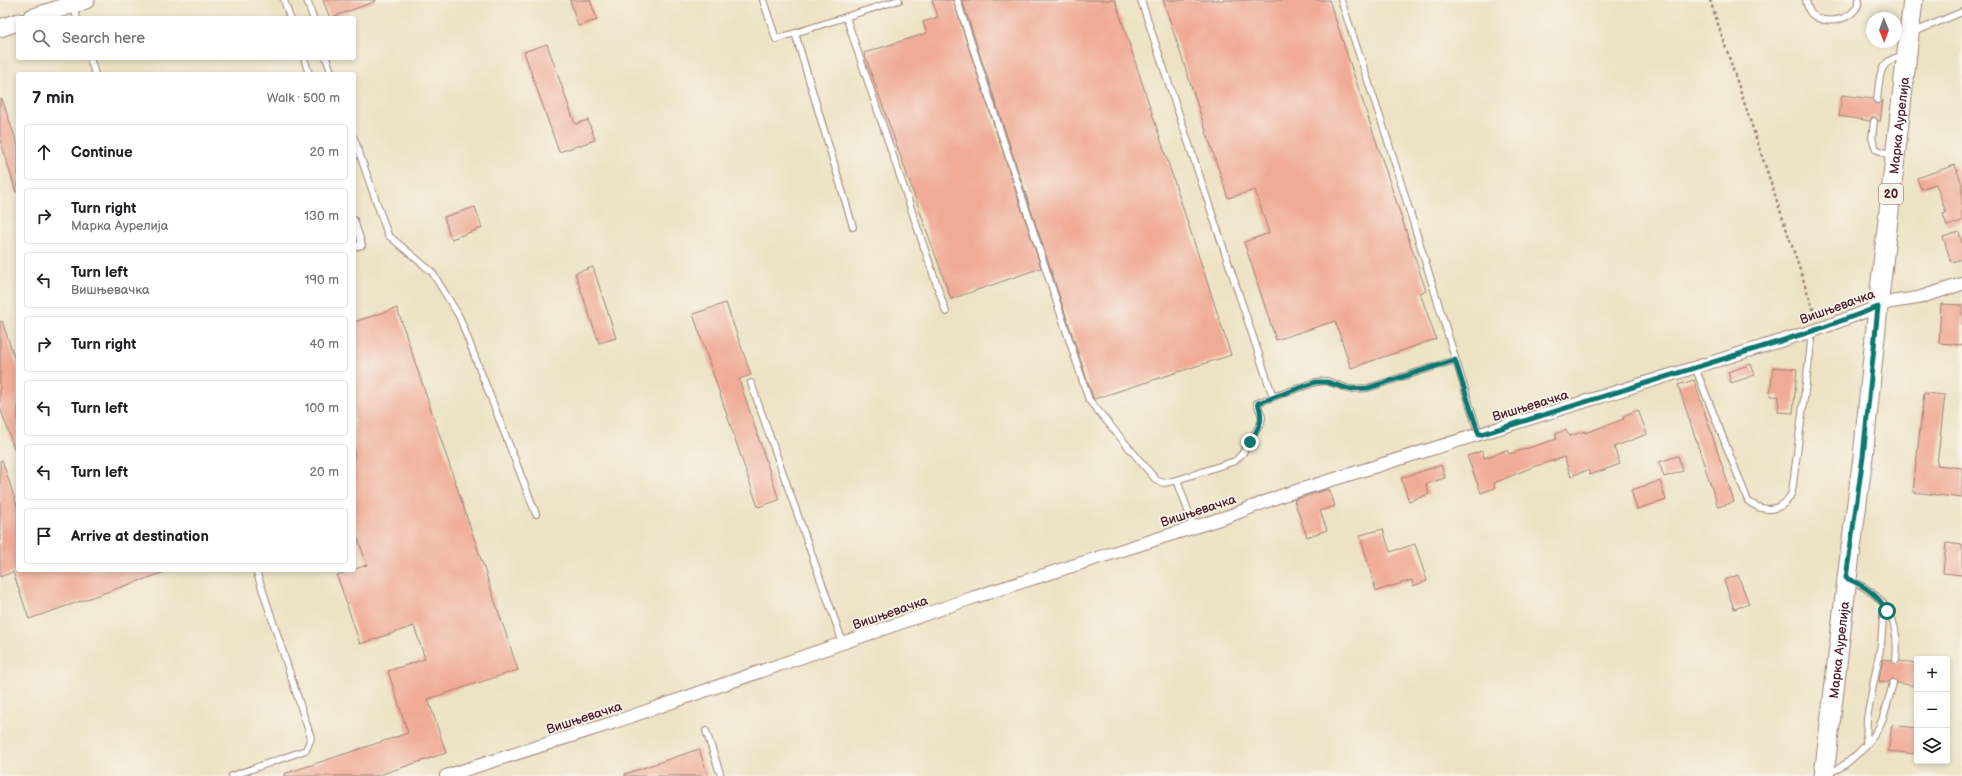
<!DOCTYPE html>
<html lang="en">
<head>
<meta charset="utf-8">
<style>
  :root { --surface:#fff; --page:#f2f2f2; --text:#202124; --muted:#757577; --line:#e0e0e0 }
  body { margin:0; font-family:"Balsamiq Sans",sans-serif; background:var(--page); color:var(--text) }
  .controls { position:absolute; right:12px; bottom:12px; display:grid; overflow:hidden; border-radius:4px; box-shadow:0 2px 6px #0003 }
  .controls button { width:36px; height:36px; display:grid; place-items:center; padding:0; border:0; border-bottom:1px solid var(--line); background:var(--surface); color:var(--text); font:20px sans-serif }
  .compass { position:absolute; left:1866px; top:12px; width:36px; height:36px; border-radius:50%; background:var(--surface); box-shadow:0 2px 6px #0003; rotate:179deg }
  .stop { position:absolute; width:12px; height:12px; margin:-9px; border:3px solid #0f766e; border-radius:50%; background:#fff }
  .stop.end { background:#0f766e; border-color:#fff; box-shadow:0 1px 4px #0008 }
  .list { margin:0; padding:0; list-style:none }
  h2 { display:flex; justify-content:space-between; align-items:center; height:52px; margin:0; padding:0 16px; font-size:17px }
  h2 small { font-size:13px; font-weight:400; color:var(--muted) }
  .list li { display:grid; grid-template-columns:26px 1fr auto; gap:12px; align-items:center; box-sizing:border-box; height:56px; margin:0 8px 8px; padding:0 8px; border:1px solid var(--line); border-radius:4px }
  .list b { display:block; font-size:15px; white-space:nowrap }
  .list p { margin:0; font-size:13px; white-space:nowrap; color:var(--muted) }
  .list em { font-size:13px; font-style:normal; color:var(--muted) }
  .icon { flex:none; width:22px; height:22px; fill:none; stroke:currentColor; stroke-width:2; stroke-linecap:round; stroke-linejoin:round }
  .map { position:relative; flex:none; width:1962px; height:776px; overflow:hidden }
  .search { position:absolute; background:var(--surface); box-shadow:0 2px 6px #0003; left:16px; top:16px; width:340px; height:44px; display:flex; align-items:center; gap:10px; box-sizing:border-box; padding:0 14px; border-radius:4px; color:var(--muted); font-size:15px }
  .panel { position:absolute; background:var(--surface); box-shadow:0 2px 6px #0003; left:16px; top:72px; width:340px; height:500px; border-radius:4px }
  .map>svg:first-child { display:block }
</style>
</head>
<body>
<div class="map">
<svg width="1962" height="776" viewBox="0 0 1962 776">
  <rect width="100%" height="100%" fill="#f7f3e8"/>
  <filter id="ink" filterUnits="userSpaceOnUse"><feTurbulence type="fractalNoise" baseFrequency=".025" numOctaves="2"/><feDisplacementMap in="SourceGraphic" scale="8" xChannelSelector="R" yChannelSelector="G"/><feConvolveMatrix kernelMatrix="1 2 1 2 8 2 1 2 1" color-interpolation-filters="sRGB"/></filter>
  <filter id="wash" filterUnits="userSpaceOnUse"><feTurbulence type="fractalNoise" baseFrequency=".012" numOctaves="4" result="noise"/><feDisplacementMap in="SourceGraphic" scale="16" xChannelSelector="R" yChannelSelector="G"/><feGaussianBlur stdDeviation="0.9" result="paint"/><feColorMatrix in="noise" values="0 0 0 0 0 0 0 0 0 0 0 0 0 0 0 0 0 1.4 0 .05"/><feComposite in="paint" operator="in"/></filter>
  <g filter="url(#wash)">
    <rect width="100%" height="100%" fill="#ede3c4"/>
    <g id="blocks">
      <!-- building -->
      <path fill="#f0ab96" d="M323 0H376V1L330 18Z
        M570 0H590L597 20 578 26Z
        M932 0H953L1041 268 951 299 864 53 927 33 923 22 938 17Z
        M962 0H1115L1231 355 1094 399 1093 398Z
        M1163 0H1329L1426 291 1420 293 1436 339 1351 368 1335 321 1276 340 1244 242 1269 233 1255 190 1228 198Z
        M547 44 575 124 588 120 595 140 559 152 524 52Z
        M1842 95 1873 99 1876 104 1883 100 1880 122 1875 117H1872L1870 121 1839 116Z
        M0 99H2L18 146V192H16L0 139Z
        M1955 165 1962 184V221L1947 226 1943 214 1946 213 1936 184 1921 189 1917 178Z
        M475 207 482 228 451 239 444 217Z
        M1959 232 1962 243V259L1951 262 1943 237Z
        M593 267 616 338 599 343 575 273Z
        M726 303 751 375 739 379 779 500 758 507 693 314Z
        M1941 304 1962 305V345L1939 343Z
        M397 308 518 670 428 699 446 753 376 776H284V774L408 733 388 671 425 659 414 626 360 644 337 575 367 565 354 527V322Z
        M2 321 18 369V454H16L0 407V322Z
        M1751 364 1755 375 1731 383 1728 372Z
        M1773 367 1797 369 1793 413 1778 412 1779 396H1770Z
        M1694 380 1734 502 1718 507 1678 385Z
        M1924 393 1945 395 1937 465 1962 468V498L1913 492Z
        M1638 410 1647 434 1614 447 1620 464 1590 475 1588 470 1571 476 1564 457 1533 467 1494 483 1495 488 1481 493 1467 456 1482 451 1484 458 1507 450 1509 454 1557 439 1555 434 1566 430 1569 436 1585 431V433L1624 419 1623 416Z
        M1678 456 1683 471 1664 477 1659 462Z
        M2 460 18 509V570H165V572L29 619 13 572 0 577V461Z
        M1441 465 1445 478 1426 484 1429 494 1409 501 1401 478Z
        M1660 481 1666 500 1637 509 1631 490Z
        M1329 489 1335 506 1320 511 1327 530 1307 537 1294 500Z
        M1383 529 1390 552 1415 544 1427 581 1413 586 1412 580 1376 591 1360 535Z
        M1946 543 1962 545V575L1943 573Z
        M1738 575 1749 604 1734 609 1724 580Z
        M1883 659 1892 660 1895 664 1900 661 1917 663V686L1897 683 1894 679 1888 682 1879 681Z
        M1892 725 1917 728V754L1888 751Z
        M699 749 708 776H625V774Z"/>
    </g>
  </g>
  <g filter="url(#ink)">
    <use href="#blocks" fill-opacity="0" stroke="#9c8178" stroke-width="1"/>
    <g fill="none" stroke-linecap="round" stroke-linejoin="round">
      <!-- lane casing -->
      <g stroke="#9c8178" stroke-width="8">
        <path id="lane" d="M284 0 290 18
          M307 0 313 18
          M763 0 776 39 899 0
          M957 0 1089 400 1157 481 1164 483 1177 480
          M1141 0 1273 397 1316 382 1327 381 1349 389 1368 388 1455 360
          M1341 0 1387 138 1479 435
          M1806 0C1807 4 1808 9 1810 12 1823 28 1857 20 1859 0
          M73 6 77 18
          M846 17 946 312
          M795 33 853 227
          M1912 33 1962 12
          M90 58 95 74
          M304 58 309 74
          M326 58 332 74
          M1877 100C1880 78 1877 59 1904 56
          M1874 121 1872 138 1876 149 1894 157
          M354 138 388 235 432 272 459 316 536 514
          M354 220 362 245 354 247
          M1695 367 1748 501C1764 514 1784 511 1792 492L1810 352 1811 341 1808 332
          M751 383 843 643
          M1194 527 1177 480 1235 461 1242 454 1261 423 1262 417 1257 403 1273 397
          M1849 580C1887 595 1900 621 1896 660
          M706 731 721 776
          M1866 743 1867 718 1881 644 1884 606
          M1828 772C1844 771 1874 739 1880 725 1886 712 1889 697 1893 683
          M232 776 306 750 311 738 256 570"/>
      </g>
      <!-- street casing -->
      <g stroke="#9c8178" stroke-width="14">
        <path id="street" d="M446 776 612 723 975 597 1229 516 1283 495 1819 329 1891 302 1918 298 1962 284"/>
      </g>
      <!-- secondary casing -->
      <g stroke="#9c8178" stroke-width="19">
        <path id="secondary" d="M31 18 86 0
          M0 28 18 22"/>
      </g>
      <!-- primary casing -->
      <g stroke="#9c8178" stroke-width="21">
        <g id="primary">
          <path id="s1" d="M1824 776 1847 578 1863 457 1878 307 1913 0"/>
        </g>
      </g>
      <!-- path -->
      <path stroke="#9c8178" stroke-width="2.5" stroke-dasharray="3 3" stroke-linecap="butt" d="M1710 0 1816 318"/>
      <!-- lane -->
      <use href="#lane" stroke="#fff" stroke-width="6"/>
      <!-- street -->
      <use href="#street" stroke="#fff" stroke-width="12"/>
      <!-- secondary -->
      <use href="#secondary" stroke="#fff" stroke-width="17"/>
      <!-- primary -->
      <use href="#primary" stroke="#fff" stroke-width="19"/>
    </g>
  </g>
  <g fill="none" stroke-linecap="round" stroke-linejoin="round" filter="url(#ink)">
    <!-- route -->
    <path stroke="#0f766e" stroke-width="5" d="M1250 442C1260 425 1264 422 1258 403L1316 382H1327L1349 389 1368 388 1455 360 1479 435 1819 329 1878 307 1863 457 1846 578C1865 586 1877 594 1887 611"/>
  </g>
  <g text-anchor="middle" stroke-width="3.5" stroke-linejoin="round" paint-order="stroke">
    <!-- shield labels -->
    <rect fill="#f7f3e8" stroke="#7e5f64" stroke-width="1" x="1879" y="184" width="24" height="20" rx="3"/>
    <g font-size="12" font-weight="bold" fill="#4a1f2b">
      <text x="1891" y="198">20</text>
    </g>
    <!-- street labels -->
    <g font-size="13" fill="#4a1f2b" stroke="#f7f3e8">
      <text dy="5" stroke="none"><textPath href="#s1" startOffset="655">Марка Аурелија</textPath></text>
      <text transform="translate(1837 306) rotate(-20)" y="5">Вишњевачка</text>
      <text transform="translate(1530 405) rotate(-17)" y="5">Вишњевачка</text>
      <text transform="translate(1198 510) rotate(-18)" y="5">Вишњевачка</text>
      <text transform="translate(890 612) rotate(-19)" y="5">Вишњевачка</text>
      <text dy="5" stroke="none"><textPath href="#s1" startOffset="127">Марка Аурелија</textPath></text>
      <text transform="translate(584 717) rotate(-18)" y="5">Вишњевачка</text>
    </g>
  </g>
</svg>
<div class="controls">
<button>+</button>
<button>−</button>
<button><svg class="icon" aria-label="layers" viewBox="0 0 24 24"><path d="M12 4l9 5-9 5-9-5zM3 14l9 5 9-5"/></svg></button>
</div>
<svg class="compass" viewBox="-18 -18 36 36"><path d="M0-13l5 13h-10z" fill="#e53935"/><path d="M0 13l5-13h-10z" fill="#757577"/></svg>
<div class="stop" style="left:1887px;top:611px"></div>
<div class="stop end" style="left:1250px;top:442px"></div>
<div class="search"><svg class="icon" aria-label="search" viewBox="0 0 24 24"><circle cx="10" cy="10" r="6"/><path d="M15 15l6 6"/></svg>Search here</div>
<section class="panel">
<h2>7 min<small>Walk · 500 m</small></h2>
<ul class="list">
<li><svg class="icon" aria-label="ahead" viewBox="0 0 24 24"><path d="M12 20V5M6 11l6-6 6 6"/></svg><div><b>Continue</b></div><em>20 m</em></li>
<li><svg class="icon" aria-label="right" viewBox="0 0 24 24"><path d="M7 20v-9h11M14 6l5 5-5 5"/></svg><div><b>Turn right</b><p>Марка Аурелија</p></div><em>130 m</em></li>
<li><svg class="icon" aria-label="left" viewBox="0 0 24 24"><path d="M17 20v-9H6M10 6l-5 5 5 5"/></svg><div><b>Turn left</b><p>Вишњевачка</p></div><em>190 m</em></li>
<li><svg class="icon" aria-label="right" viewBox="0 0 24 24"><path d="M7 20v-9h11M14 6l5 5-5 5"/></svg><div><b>Turn right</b></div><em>40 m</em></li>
<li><svg class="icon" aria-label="left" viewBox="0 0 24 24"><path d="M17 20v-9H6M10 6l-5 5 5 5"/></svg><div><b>Turn left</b></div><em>100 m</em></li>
<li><svg class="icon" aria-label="left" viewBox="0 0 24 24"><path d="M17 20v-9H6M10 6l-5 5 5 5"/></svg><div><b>Turn left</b></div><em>20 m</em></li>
<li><svg class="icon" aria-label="arrive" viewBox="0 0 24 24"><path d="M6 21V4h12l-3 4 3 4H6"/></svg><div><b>Arrive at destination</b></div></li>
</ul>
</section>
</div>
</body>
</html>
